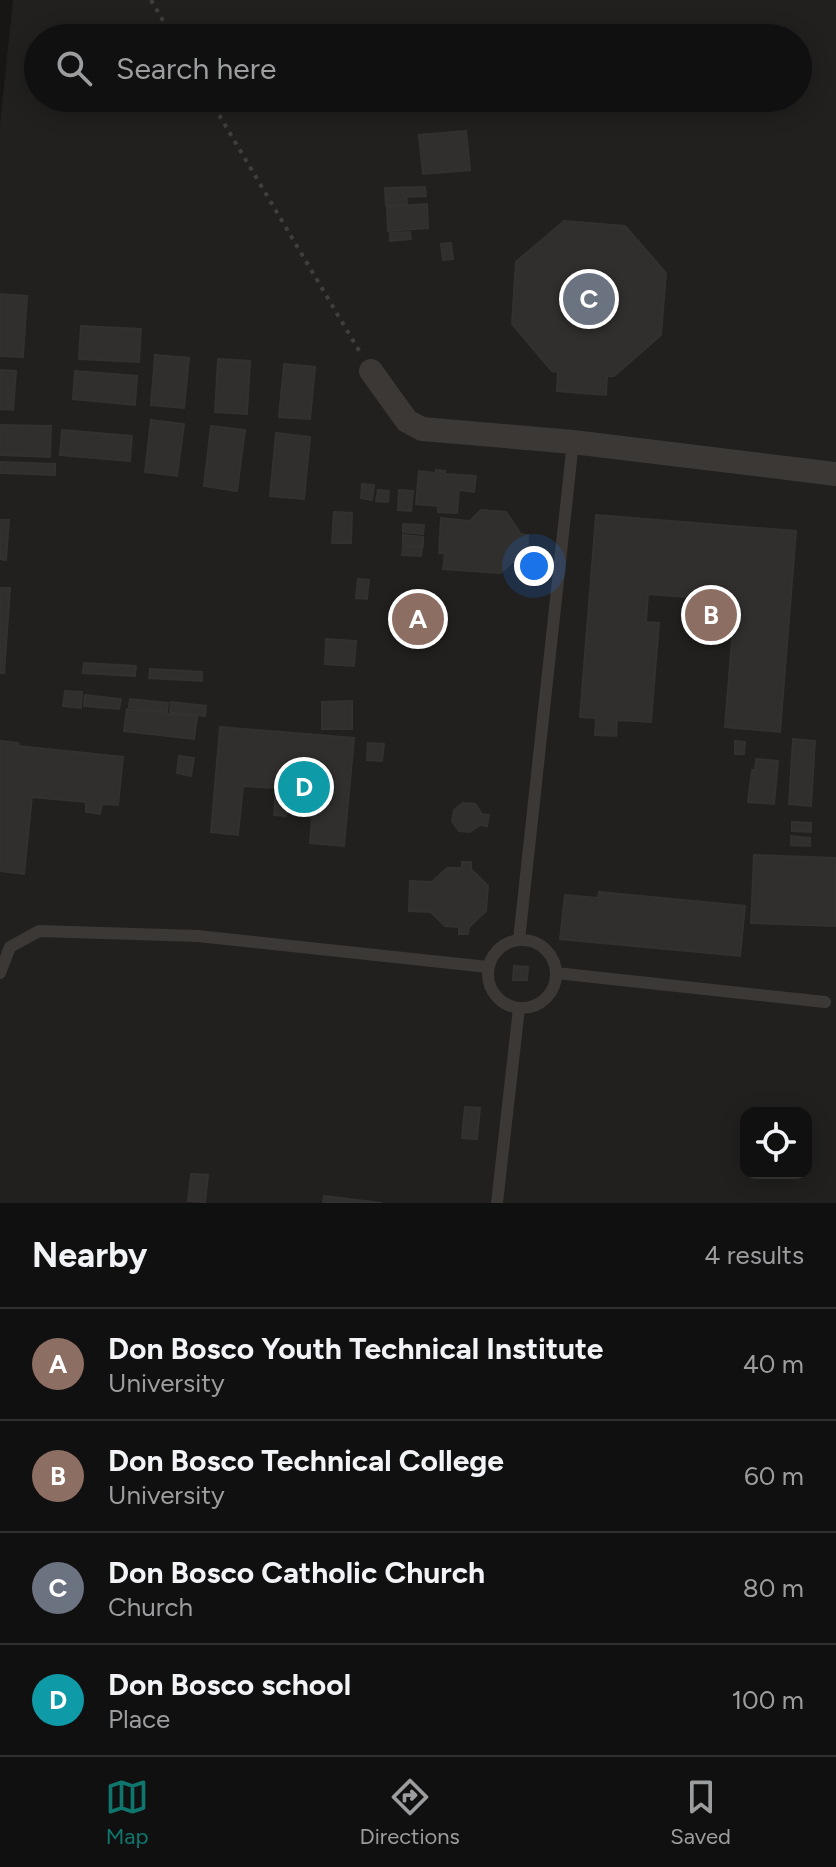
<!DOCTYPE html>
<html lang="en">
<head>
<meta charset="utf-8">
<style>
  :root { --surface:#111010; --page:#1a1919; --text:#f1f3f6; --muted:#9c9d9f; --line:#303030; --accent:#0f766e }
  body { margin:0; font-family:Figtree,sans-serif; background:var(--page); color:var(--text) }
  .controls { position:absolute; right:24px; bottom:24px; display:grid; overflow:hidden; border-radius:16px; box-shadow:0 4px 20px #0003 }
  .controls button { width:72px; height:72px; display:grid; place-items:center; padding:0; border:0; border-bottom:2px solid var(--line); background:var(--surface); color:var(--text); font:40px sans-serif }
  .you { position:absolute; left:534px; top:566px; width:28px; height:28px; margin:-20px; border:6px solid #fff; border-radius:50%; background:#1a73e8; box-shadow:0 0 0 12px #1a73e833 }
  .badge { display:grid; place-items:center; width:52px; height:52px; border-radius:50%; background:var(--accent); color:#fff; font-size:26px; font-weight:700 }
  .pin { position:absolute; translate:-50% -50%; border:4px solid #fff; box-shadow:0 2px 8px #0006 }
  .list { margin:0; padding:0; list-style:none }
  h2 { display:flex; justify-content:space-between; align-items:center; height:104px; margin:0; padding:0 32px; font-size:34px }
  h2 small { font-size:26px; font-weight:400; color:var(--muted) }
  .list li { display:grid; grid-template-columns:52px 1fr auto; gap:24px; align-items:center; box-sizing:border-box; height:112px; padding:0 32px; border-top:2px solid var(--line) }
  .list b { display:block; font-size:30px; white-space:nowrap }
  .list p { margin:0; font-size:26px; white-space:nowrap; color:var(--muted) }
  .list em { font-size:26px; font-style:normal; color:var(--muted) }
  .icon { flex:none; width:44px; height:44px; fill:none; stroke:currentColor; stroke-width:2; stroke-linecap:round; stroke-linejoin:round }
  .map { position:relative; flex:none; width:836px; height:1203px; overflow:hidden }
  .search { position:absolute; background:var(--surface); box-shadow:0 4px 20px #0003; left:24px; right:24px; top:24px; height:88px; display:flex; align-items:center; gap:20px; box-sizing:border-box; padding:0 28px; border-radius:44px; color:var(--muted); font-size:30px }
  .sheet { height:552px; background:var(--surface) }
  nav { display:flex; justify-content:space-around; align-items:center; box-sizing:border-box; height:112px; border-top:2px solid var(--line); background:var(--surface); font-size:22px; color:var(--muted) }
  nav a { display:grid; justify-items:center; gap:4px }
  nav .on { color:var(--accent) }
  .map>svg:first-child { display:block }
</style>
</head>
<body>
<div class="map">
<svg width="836" height="1203" viewBox="0 0 836 1203">
  <rect width="100%" height="100%" fill="#171615"/>
  <!-- built -->
  <path fill="#21201e" fill-rule="evenodd" d="M13 0H836V1203H0V125ZM38 38H798V98H38ZM746 1113H806V1173H746Z"/>
  <!-- building -->
  <path fill="#312f2d" stroke="#33312f" stroke-width="2" d="M466 131 470 170 423 174 419 135Z
    M425 187 426 196 406 197 407 204 386 205 385 188Z
    M427 204 428 228 388 231 387 207Z
    M564 221 625 226 666 273 661 335 614 376H607L606 395 557 391 558 372 552 371 512 324 516 262Z
    M410 232 411 239 390 241V233Z
    M451 243 453 259 443 260 441 244Z
    M0 294 27 296 23 357 0 356Z
    M81 326 141 329 139 362 79 359Z
    M155 355 189 358 184 408 151 405Z
    M218 359 250 361 247 414 215 412Z
    M284 364 315 367 310 419 279 417Z
    M0 370 16 371 13 410 0 409Z
    M75 371 137 376 135 405 73 399Z
    M151 420 184 424 177 476 145 472Z
    M0 425 51 426 50 457 0 455Z
    M211 426 245 430 237 491 204 486Z
    M62 430 132 436 130 461 60 455Z
    M276 433 310 437 304 499 270 496Z
    M0 462 55 464V475L0 473Z
    M436 470 445 471V474L476 476 474 492 459 490 457 513 438 512V506L416 504 419 471 436 473Z
    M362 484 374 485 372 500 361 498Z
    M378 490 389 491 388 502 376 501Z
    M399 490 413 491 411 511 398 510Z
    M481 510 506 512 521 534 528 535 527 559H516L500 573 443 569 445 553H439L441 518 470 521Z
    M334 512 352 513 351 543H332Z
    M596 515 796 531 780 732 725 727 735 601 648 594 646 622 659 623 651 722 617 720 616 736 595 735 596 718 580 717Z
    M0 520H9L6 560 0 559Z
    M403 524 424 525 423 534 403 532Z
    M403 535 423 537V546L403 545Z
    M403 547 422 548 421 556 402 555Z
    M358 579 369 580 367 599 356 598Z
    M0 588H10L4 673H0Z
    M326 639 356 641 354 666 325 664Z
    M84 663 136 666 135 676 83 673Z
    M150 669 202 672V681L149 678Z
    M65 691 82 692 81 708 63 706Z
    M85 695 121 699 119 709 84 706Z
    M130 699 168 703 167 712 129 707Z
    M352 701V729H322V702Z
    M171 702 206 706 205 716 170 712Z
    M127 709 197 717 194 739 124 731Z
    M220 727 354 738 344 846 310 843 314 794 288 792 286 816 274 815 276 788 243 786 238 835 211 832Z
    M793 739 815 741 811 806 789 804Z
    M0 741 18 743V746L123 757 118 805 102 804 100 814 86 812V802L32 797 24 874 0 871Z
    M735 741 745 742 744 754H735Z
    M368 743 384 744 382 761 367 760Z
    M179 756 194 758 191 776 177 773Z
    M756 759 778 761 774 804 748 802 752 770H755Z
    M463 803 475 804 482 814 489 815 487 826 480 825 470 832 459 831 452 821 454 810Z
    M792 822 811 823V832L792 831Z
    M791 836 810 838V846L791 845Z
    M754 855 836 858V926L751 923Z
    M462 862H471V869L488 886 486 911 469 927 468 934H459V927L445 926 431 912 409 911 410 881 432 882 447 868H462Z
    M599 892 745 906 740 956 560 939 565 895 598 898Z
    M514 966 528 967 527 980H513Z
    M465 1107 480 1108 477 1139 462 1138Z
    M191 1174 208 1175 205 1202 188 1201Z
    M324 1196 382 1203H323Z"/>
  <g fill="none" stroke-linecap="round" stroke-linejoin="round">
    <!-- path -->
    <path stroke="#423e3c" stroke-width="4" stroke-dasharray="4 6" stroke-linecap="butt" d="M151 0 173 38
      M209 98 361 354"/>
    <!-- service -->
    <path stroke="#3b3836" stroke-width="12" d="M519 940 573 442
      M488 974a34 34 0 1 1 68 0a34 34 0 1 1-68 0Z
      M0 973 10 947 39 931 198 936 488 967
      M556 973 825 1002
      M497 1203 519 1008"/>
    <!-- minor -->
    <path stroke="#3b3836" stroke-width="24" d="M371 371 407 421 422 429 573 442 836 474"/>
  </g>
</svg>
<div class="controls">
<button><svg class="icon" aria-label="locate" viewBox="0 0 24 24"><circle cx="12" cy="12" r="6"/><path d="M12 2v4M12 18v4M2 12h4M18 12h4"/></svg></button>
</div>
<div class="you"></div>
<div class="pin badge" style="left:418px;top:619px;background:#8d6e63">A</div>
<div class="pin badge" style="left:711px;top:615px;background:#8d6e63">B</div>
<div class="pin badge" style="left:589px;top:299px;background:#6b7280">C</div>
<div class="pin badge" style="left:304px;top:787px;background:#0f9aa8">D</div>
<div class="search"><svg class="icon" aria-label="search" viewBox="0 0 24 24"><circle cx="10" cy="10" r="6"/><path d="M15 15l6 6"/></svg>Search here</div>
</div>
<section class="sheet">
<h2>Nearby<small>4 results</small></h2>
<ul class="list">
<li><span class="badge" style="background:#8d6e63">A</span><div><b>Don Bosco Youth Technical Institute</b><p>University</p></div><em>40 m</em></li>
<li><span class="badge" style="background:#8d6e63">B</span><div><b>Don Bosco Technical College</b><p>University</p></div><em>60 m</em></li>
<li><span class="badge" style="background:#6b7280">C</span><div><b>Don Bosco Catholic Church</b><p>Church</p></div><em>80 m</em></li>
<li><span class="badge" style="background:#0f9aa8">D</span><div><b>Don Bosco school</b><p>Place</p></div><em>100 m</em></li>
</ul>
</section>
<nav>
<a class="on"><svg class="icon" aria-label="map" viewBox="0 0 24 24"><path d="M3 6l6-2 6 2 6-2v14l-6 2-6-2-6 2zM9 4v14M15 6v14"/></svg>Map</a>
<a><svg class="icon" aria-label="directions" viewBox="0 0 24 24"><path d="M12 3l9 9-9 9-9-9zM9 14v-3h6M13 9l2 2-2 2"/></svg>Directions</a>
<a><svg class="icon" aria-label="saved" viewBox="0 0 24 24"><path d="M7 4h10v16l-5-4-5 4z"/></svg>Saved</a>
</nav>
</body>
</html>
